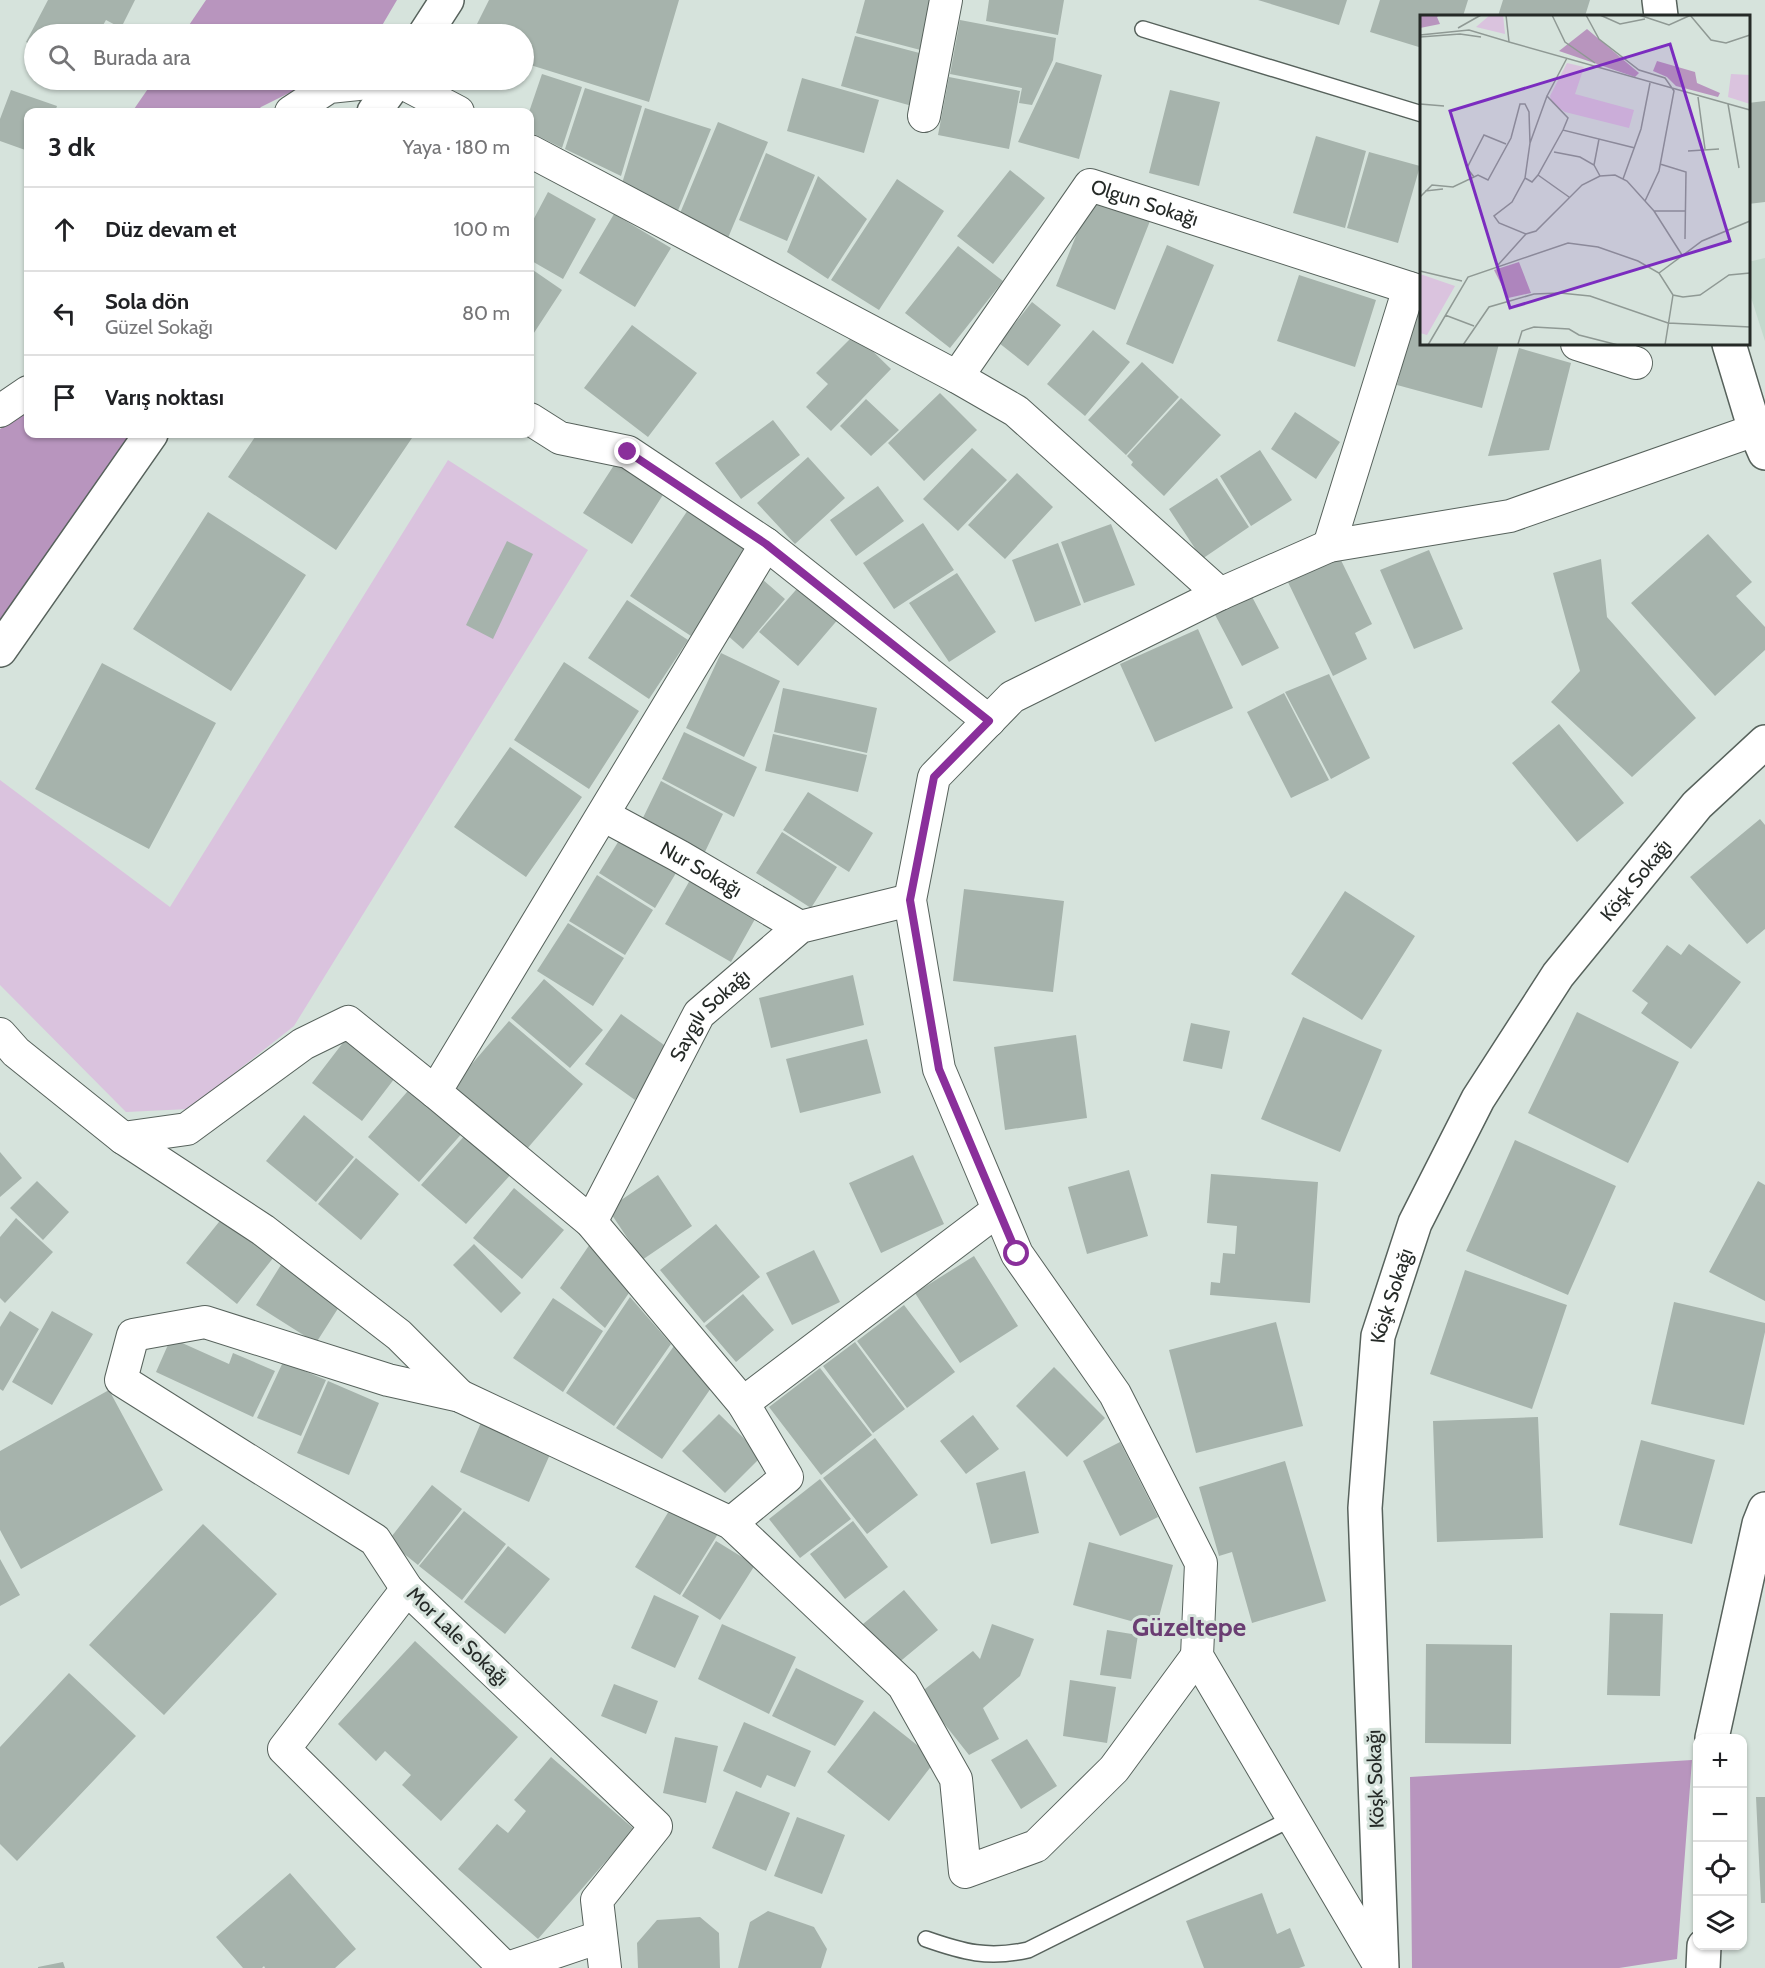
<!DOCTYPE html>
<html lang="tr">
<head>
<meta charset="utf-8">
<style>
  :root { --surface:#fff; --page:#f6f6f6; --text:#202124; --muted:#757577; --line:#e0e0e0 }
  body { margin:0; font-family:Cabin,sans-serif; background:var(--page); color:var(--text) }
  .controls { position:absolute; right:18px; bottom:18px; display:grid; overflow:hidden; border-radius:12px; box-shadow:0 2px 4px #0004 }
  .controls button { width:54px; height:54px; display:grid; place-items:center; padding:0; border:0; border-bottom:2px solid var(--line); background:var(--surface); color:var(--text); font:30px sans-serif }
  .stop { position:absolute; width:18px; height:18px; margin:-14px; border:4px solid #8a2f9b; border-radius:50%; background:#fff }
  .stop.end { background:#8a2f9b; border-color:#fff; box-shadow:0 2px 6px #0008 }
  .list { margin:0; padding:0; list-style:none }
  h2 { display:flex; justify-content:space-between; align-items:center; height:78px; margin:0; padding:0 24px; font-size:26px }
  h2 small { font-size:20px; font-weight:400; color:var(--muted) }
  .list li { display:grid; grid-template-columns:39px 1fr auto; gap:18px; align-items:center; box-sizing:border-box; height:84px; padding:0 24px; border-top:2px solid var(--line) }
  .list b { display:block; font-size:22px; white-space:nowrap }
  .list p { margin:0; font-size:20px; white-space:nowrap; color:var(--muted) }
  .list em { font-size:20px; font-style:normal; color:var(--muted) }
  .icon { flex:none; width:33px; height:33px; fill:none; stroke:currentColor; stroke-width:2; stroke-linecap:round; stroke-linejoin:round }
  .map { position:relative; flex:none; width:1765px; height:1968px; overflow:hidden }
  .search { position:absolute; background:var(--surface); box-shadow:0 2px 4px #0004; left:24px; top:24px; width:510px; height:66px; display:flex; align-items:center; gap:15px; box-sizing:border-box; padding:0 21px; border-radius:33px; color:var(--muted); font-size:22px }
  .panel { position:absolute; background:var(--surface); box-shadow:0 2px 4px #0004; left:24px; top:108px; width:510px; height:330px; border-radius:12px }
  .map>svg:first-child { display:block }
</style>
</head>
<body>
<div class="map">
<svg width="1765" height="1968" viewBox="0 0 1765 1968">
  <rect width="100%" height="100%" fill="#d6e3dc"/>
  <!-- built -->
  <path fill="#c4d9cd" d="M1765 258V341L1749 291 1748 262Z"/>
  <!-- green -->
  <path fill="#dac3de" d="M448 460 588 550 294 1026 189 1109 126 1112 0 985V780L170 907Z"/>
  <!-- forest -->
  <path fill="#b895be" d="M206 0H397L377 34H183Z
    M154 80H315L261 107 256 112H132Z
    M28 411V434H133L0 621V429Z
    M1692 1760 1677 1959 1619 1968H1412L1410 1777Z"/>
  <!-- building -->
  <path fill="#a6b3ac" d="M48 0H135L121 28 106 20 98 34H34V47L26 42Z
    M489 0H679L649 102 524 63V34H472Z
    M865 0H940L928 52 856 33Z
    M989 0H1064L1058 35 986 21Z
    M1258 0H1347L1339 25Z
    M1380 0H1468L1463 16H1422V48L1370 32Z
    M1503 0H1590L1585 16H1498Z
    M960 20 1056 38 1053 60 1032 105 1019 103 1022 88 950 74Z
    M855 36 927 55 912 106 841 86Z
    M1056 62 1102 75 1079 159 1018 142Z
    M542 74 582 87 562 148 530 132 529 112Z
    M949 77 1020 91 1009 149 938 135Z
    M802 78 879 100 864 153 787 131Z
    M71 80H93L88 88Z
    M585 88 642 106 621 176 565 149Z
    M11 90 57 106 55 112H28V151L0 141V119Z
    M1170 90 1220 102 1199 186 1149 173Z
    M1765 101V202L1748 204V103Z
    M645 108 711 129 677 213 620 190Z
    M718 122 768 142 728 238 678 218Z
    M1316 136 1366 151 1345 228 1293 213Z
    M1369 152 1420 166 1398 243 1347 228Z
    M766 153 815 175 787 241 739 220Z
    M1010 170 1045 198 993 264 957 236Z
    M818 176 867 219 828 279 787 252Z
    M897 179 944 211 879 310 831 280Z
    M548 192 596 219 563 279 530 260V226Z
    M1091 198 1150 221 1115 310 1056 286Z
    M614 214 671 248 635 307 579 273Z
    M1167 245 1214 265 1173 364 1126 344Z
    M958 246 1003 281 950 348 905 313Z
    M530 268 562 290 530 339Z
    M1299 275 1376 300 1355 367 1277 341Z
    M1032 302 1061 325 1028 366 999 343Z
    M1417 309 1422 310V344H1499L1482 408 1397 385Z
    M632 325 697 373 648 437 584 388Z
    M1093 330 1130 362 1085 416 1047 384Z
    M855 334 891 369 831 431 806 407 828 384 816 373Z
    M1519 348 1571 363 1549 450 1488 456Z
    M1142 362 1179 397 1126 455 1088 420Z
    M940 393 977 430 924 481 888 443Z
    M1181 398 1221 435 1164 496 1131 465 1133 462 1127 456Z
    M866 399 899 430 871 456 840 426Z
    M1295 412 1340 442 1316 479 1271 449Z
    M773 420 800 455 741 499 715 463Z
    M257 434H406L412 438 336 550 228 477Z
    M972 448 1007 480 958 531 923 499Z
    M1260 450 1292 500 1251 526 1220 476Z
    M808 457 845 498 795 544 757 503Z
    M618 459 666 490 632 544 583 513Z
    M1017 473 1053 507 1005 559 968 525Z
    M1217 478 1249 527 1202 559 1169 509Z
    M878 486 904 521 856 556 830 520Z
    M692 504 752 545 691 636 630 596Z
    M208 512 306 575 231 691 133 629Z
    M923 523 954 570 894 609 863 563Z
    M1111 524 1135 585 1084 603 1061 542Z
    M1708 534 1752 582 1736 596 1765 627V650L1715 696 1631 603Z
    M507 541 533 554 493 639 466 625Z
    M1058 543 1081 605 1035 622 1012 560Z
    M1429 550 1463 629 1414 649 1380 570Z
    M1338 554 1372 624 1355 633 1367 659 1333 676 1286 578Z
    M1601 559 1607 617 1696 718 1632 777 1551 702 1580 671 1553 573Z
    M957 573 996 632 949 662 909 603Z
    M762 579 785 599 743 649 719 628Z
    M802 583 840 617 798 666 759 632Z
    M1249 591 1279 648 1242 666 1212 609Z
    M627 600 688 640 649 699 588 658Z
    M1198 629 1233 708 1155 742 1120 664Z
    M721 653 780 681 744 757 686 728Z
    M564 662 639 711 589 789 514 740Z
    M102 663 216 723 149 849 35 789Z
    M1329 674 1370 758 1331 779 1285 692Z
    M783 688 877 708 867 753 774 732Z
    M1284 693 1329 780 1291 798 1247 712Z
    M1559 724 1624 803 1577 842 1512 763Z
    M684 732 757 767 734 817 662 779Z
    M773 734 867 755 858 792 765 771Z
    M510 747 582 797 526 877 454 827Z
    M661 781 723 814 703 856 639 826Z
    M808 792 873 833 849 872 783 830Z
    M1760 819 1765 825V929L1747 944 1690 877Z
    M782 832 837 867 811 908 756 873Z
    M623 834 679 868 655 908 599 873Z
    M694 873 760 910 731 962 665 924Z
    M597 875 653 910 625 955 569 921Z
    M964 889 1064 901 1053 992 953 981Z
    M1345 891 1415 936 1362 1020 1291 974Z
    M568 923 624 958 593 1006 537 971Z
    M1689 944 1741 982 1691 1049 1641 1013 1648 1003 1632 991 1667 945 1681 955Z
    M853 975 864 1025 771 1048 759 998Z
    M544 979 603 1030 570 1068 511 1018Z
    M1577 1012 1679 1062 1628 1163 1528 1113Z
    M621 1014 671 1050 635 1100 585 1064Z
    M1303 1017 1382 1050 1340 1152 1261 1119Z
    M509 1021 583 1084 526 1150 452 1087Z
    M1191 1023 1230 1031 1222 1069 1183 1061Z
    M352 1031 401 1070 362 1121 312 1083Z
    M1076 1035 1087 1118 1005 1130 994 1047Z
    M867 1039 881 1093 800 1113 786 1059Z
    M413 1085 464 1131 419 1182 368 1137Z
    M304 1115 354 1157 316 1202 266 1161Z
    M467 1133 512 1173 466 1224 421 1185Z
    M1515 1140 1616 1186 1568 1295 1466 1251Z
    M0 1152 22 1178 0 1197Z
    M913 1155 944 1224 881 1253 849 1183Z
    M356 1158 399 1194 361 1240 318 1204Z
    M1129 1170 1148 1236 1087 1254 1068 1187Z
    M1211 1174 1318 1182 1310 1303 1210 1295 1211 1282 1220 1283 1223 1253 1235 1254 1237 1226 1207 1223Z
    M658 1175 692 1226 642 1260 608 1209Z
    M37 1181 69 1212 43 1240 10 1208Z
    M1758 1181 1765 1185V1301L1709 1272Z
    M514 1188 564 1230 522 1279 473 1238Z
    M227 1212 277 1253 237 1304 186 1263Z
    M16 1218 53 1252 5 1303 0 1298V1237Z
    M716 1224 760 1277 704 1323 660 1270Z
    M474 1244 521 1293 501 1313 453 1265Z
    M590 1244 633 1287 605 1328 560 1288Z
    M814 1250 840 1302 792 1325 766 1273Z
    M974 1256 1018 1326 960 1363 915 1293Z
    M284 1260 344 1299 316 1343 256 1305Z
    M1465 1270 1567 1305 1532 1409 1430 1374Z
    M743 1294 774 1330 736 1362 705 1326Z
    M630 1297 671 1344 614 1426 566 1393Z
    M553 1298 603 1331 563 1392 513 1358Z
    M1674 1302 1765 1323V1332L1744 1425 1651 1404Z
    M904 1305 955 1372 907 1408 857 1341Z
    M10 1311 39 1329 3 1391 0 1389V1327Z
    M52 1311 93 1334 52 1405 12 1382Z
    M1276 1322 1303 1426 1196 1453 1169 1350Z
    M171 1338 229 1364 233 1353 275 1371 253 1417 156 1372Z
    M855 1342 905 1409 873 1433 823 1366Z
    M674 1346 711 1388 662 1459 616 1428Z
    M283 1362 326 1380 301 1436 257 1418Z
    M1054 1367 1105 1418 1067 1457 1016 1406Z
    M820 1368 872 1435 821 1475 769 1407Z
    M328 1381 379 1403 349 1475 297 1453Z
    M109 1390 163 1490 21 1569 0 1530V1451Z
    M485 1413 555 1443 529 1502 460 1472Z
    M719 1414 762 1456 725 1493 682 1451Z
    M973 1415 999 1449 966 1474 940 1441Z
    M1538 1417 1543 1538 1437 1542 1433 1421Z
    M875 1438 918 1495 867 1534 823 1478Z
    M1641 1440 1715 1460 1692 1544 1619 1525Z
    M1120 1442 1158 1517 1120 1536 1083 1461Z
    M1285 1461 1326 1601 1252 1623 1232 1552 1219 1556 1199 1487Z
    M1025 1471 1039 1533 991 1544 976 1483Z
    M820 1479 851 1519 800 1558 769 1519Z
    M432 1485 462 1509 418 1565 388 1541Z
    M675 1501 721 1529 680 1595 635 1567Z
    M464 1511 506 1544 462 1600 419 1566Z
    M853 1521 888 1567 845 1599 810 1554Z
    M203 1524 277 1594 164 1715 89 1645Z
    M716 1541 755 1565 720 1620 682 1596Z
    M1089 1542 1173 1565 1156 1628 1073 1605Z
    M508 1546 550 1579 505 1634 464 1602Z
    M0 1559 20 1595 0 1606Z
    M904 1590 938 1630 891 1669 857 1629Z
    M654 1595 699 1616 675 1668 631 1648Z
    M1610 1613 1663 1614 1660 1696 1607 1695Z
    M722 1624 796 1657 769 1714 698 1679Z
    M992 1624 1034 1639 1020 1676 983 1708 999 1739 969 1755 920 1693 973 1651 980 1659Z
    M1107 1630 1138 1635 1131 1679 1100 1675Z
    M415 1641 518 1737 441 1821 402 1785 411 1775 385 1751 376 1761 338 1724Z
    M1426 1644 1512 1645 1511 1744 1425 1743Z
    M796 1668 864 1701 835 1746 772 1716Z
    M69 1673 136 1736 17 1861 0 1844V1747Z
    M1070 1680 1116 1687 1107 1743 1063 1736Z
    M614 1684 658 1701 646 1734 601 1716Z
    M874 1711 936 1760 889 1821 827 1772Z
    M744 1722 811 1751 795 1787 767 1775 761 1788 723 1771Z
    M675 1737 718 1746 706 1803 663 1793Z
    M1027 1739 1057 1786 1021 1809 991 1760Z
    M551 1757 634 1829 538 1939 458 1869 497 1824 508 1833 526 1811 514 1800Z
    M736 1791 790 1813 766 1871 712 1848Z
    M1756 1797H1765V1903H1761Z
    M797 1817 845 1835 822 1894 774 1876Z
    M290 1873 356 1949 335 1968H265L264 1966 262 1968H243L216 1937Z
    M1262 1893 1277 1934 1290 1928 1305 1966 1299 1968H1204L1186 1921Z
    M768 1911 814 1927 827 1949 821 1968H738L750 1922Z
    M700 1917 719 1933 720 1968H638L637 1943 657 1920Z
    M63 1962 65 1968H38V1967Z"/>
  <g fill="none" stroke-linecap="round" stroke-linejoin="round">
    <!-- service casing -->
    <g stroke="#57625c" stroke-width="18">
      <path id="service" d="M1143 29 1422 114
        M926 1939C963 1952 988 1959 1028 1950L1293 1818"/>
    </g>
    <!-- minor casing -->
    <g stroke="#57625c" stroke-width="34">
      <g id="minor">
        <path d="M291 112 329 87 397 80 458 112"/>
        <path d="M924 116 946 0"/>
        <path d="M530 151 957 377 1016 411 1220 594"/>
        <path d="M1577 344 1636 363"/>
        <path id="s1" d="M957 377 1090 185 1422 292"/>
        <path d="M0 411 28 392"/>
        <path d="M530 419 560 438 628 452 766 544 989 721"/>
        <path d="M1329 546 1409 288"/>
        <path id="s2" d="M603 815 679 856 800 927"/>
        <path d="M0 1034 16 1052 123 1138 187 1129 303 1044 348 1022 435 1092"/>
        <path d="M123 1138 263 1230 399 1335 460 1396"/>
        <path id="s3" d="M591 1222 699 1014 800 927 910 900"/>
        <path d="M743 1403 998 1210"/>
        <path d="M731 1523 787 1477 743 1403 591 1222 435 1092 766 544"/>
        <path d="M407 1589 284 1749 505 1968"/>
        <path d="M508 1968 600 1937"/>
        <path d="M605 1968 597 1900 656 1826 407 1589 375 1540 121 1380 133 1335 205 1322 388 1380 460 1396 731 1523 903 1685 956 1779 965 1872 1036 1846 1114 1769 1197 1656"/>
        <path d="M1381 1968 1197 1656 1201 1563 1115 1394 1017 1254 939 1069 910 900 934 777 1012 697 1220 594 1329 546 1510 516 1755 430"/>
      </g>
    </g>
    <!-- tertiary casing -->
    <g stroke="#57625c" stroke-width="36">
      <g id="tertiary">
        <path d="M1659 0 1661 16"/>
        <path d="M425 34 447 0"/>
        <path d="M374 112 397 80"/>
        <path d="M1729 344 1755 430 1765 453"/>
        <path d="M0 650 151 434"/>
        <path d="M1712 1738 1759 1524 1765 1509"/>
        <path id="s4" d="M1382 1968 1365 1508 1378 1336 1415 1223 1478 1099 1558 975 1697 805 1765 742"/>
        <path d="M1703 1968 1704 1946"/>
      </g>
    </g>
    <!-- service -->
    <use href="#service" stroke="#fff" stroke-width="15"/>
    <!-- minor -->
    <use href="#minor" stroke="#fff" stroke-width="32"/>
    <!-- tertiary -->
    <use href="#tertiary" stroke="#fff" stroke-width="33"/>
  </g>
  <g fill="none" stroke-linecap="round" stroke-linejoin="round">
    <!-- route -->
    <path stroke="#8a2f9b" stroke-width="8" d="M628 452 766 544 989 721 934 777 910 900 939 1069 1017 1254"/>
  </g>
  <g text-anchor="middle" stroke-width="6" stroke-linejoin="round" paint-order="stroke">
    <!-- street labels -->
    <g font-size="20" fill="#252a27" stroke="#d6e3dc">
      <text dy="7" stroke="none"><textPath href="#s1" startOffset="291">Olgun Sokağı</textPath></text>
      <text dy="7" stroke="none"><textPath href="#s2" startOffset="112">Nur Sokağı</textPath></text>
      <text dy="7" stroke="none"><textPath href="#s4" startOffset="1161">Köşk Sokağı</textPath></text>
      <text dy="7" stroke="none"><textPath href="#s3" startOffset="240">Saygılı Sokağı</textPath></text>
      <text dy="7" stroke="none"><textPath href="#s4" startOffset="675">Köşk Sokağı</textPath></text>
      <text transform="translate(458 1636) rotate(44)" y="7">Mor Lale Sokağı</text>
      <text transform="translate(1375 1779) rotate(-92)" y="7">Köşk Sokağı</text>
    </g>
    <!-- district labels -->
    <g font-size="26" font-weight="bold" fill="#6a3d72" stroke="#d6e3dc">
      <text x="1189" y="1636">Güzeltepe</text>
    </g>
  </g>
  <!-- overview -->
  <g transform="translate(1420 15)">
    <rect width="330" height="330" fill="#d6e3dc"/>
    <path d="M70 0H83L85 19 56 12ZM147 48 164 52 155 79 214 95 209 113 145 97 132 88 130 81ZM311 59 330 60V89L308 82ZM0 259 35 271 7 320 0 318Z" fill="#dac3de"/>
    <path d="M0 0H20L17 2 20 9 0 13ZM167 14 219 58 215 62 139 36ZM237 46 275 57 277 68 300 78 298 82 256 71 247 62 233 56ZM99 247 111 278 88 283 74 255Z" fill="#b895be"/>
    <path fill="none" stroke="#8f9994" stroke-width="1.5" d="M132 0 145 27 175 48M166 0 179 24 219 55 245 63 254 76 239 156 225 186M180 0 200 9 225 4M219 0 249 10 271 0M270 0 291 25 306 28 330 20M38 13 61 0M0 20 49 15 89 27 86 0M0 22 40 19 61 22M89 27 330 95M278 82 285 134M0 89 24 91M308 89 319 153M143 115 148 103 127 81 147 43M110 128 127 81M268 136 299 134M134 137 160 142 174 150 180 161M240 149 266 157 265 224M174 150 179 124M118 160 149 182M54 162 47 153 64 120 86 129M105 163 112 167 118 160 143 115 215 133M203 164 221 114 230 68M5 176 23 174M0 182 12 170 33 172 58 160 68 165 91 123 100 89H105L109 97 110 128 105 163 92 187 74 201 79 208 106 219M234 196H266M78 250 106 219 116 216 162 170 180 161 195 160 207 166 234 196 262 240M0 256 42 266M239 258 282 226 330 206M25 300 54 311M98 329 102 316 114 312 149 314 159 320 198 330M8 330 48 262 148 228 178 232 218 246 239 258 253 280 263 282 280 280 309 260 330 258M43 330 69 292 114 279 140 278 170 281 248 308 330 312M245 330 253 280"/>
    <path fill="#7b2cbf" fill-opacity="0.15" stroke="#7b2cbf" stroke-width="3" d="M250 29 310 226 90 293 30 96Z"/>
    <rect width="330" height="330" fill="none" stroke="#252a27" stroke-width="3"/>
  </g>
</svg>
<div class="controls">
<button>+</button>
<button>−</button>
<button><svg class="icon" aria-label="locate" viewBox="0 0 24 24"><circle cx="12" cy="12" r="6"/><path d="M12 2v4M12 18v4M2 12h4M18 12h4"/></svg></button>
<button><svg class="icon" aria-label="layers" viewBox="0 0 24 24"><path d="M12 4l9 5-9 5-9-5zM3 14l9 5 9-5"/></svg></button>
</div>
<div class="stop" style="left:1017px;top:1254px"></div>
<div class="stop end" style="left:628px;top:452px"></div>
<div class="search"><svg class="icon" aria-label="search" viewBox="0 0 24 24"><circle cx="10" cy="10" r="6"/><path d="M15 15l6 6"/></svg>Burada ara</div>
<section class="panel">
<h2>3 dk<small>Yaya · 180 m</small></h2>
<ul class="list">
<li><svg class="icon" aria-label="ahead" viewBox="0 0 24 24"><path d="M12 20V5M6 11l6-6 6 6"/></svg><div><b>Düz devam et</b></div><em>100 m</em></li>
<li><svg class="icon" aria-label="left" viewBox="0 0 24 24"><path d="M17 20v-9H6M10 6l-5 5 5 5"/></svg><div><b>Sola dön</b><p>Güzel Sokağı</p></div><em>80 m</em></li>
<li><svg class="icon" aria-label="arrive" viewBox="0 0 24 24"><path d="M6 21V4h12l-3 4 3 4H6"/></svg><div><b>Varış noktası</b></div></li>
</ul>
</section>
</div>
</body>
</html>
